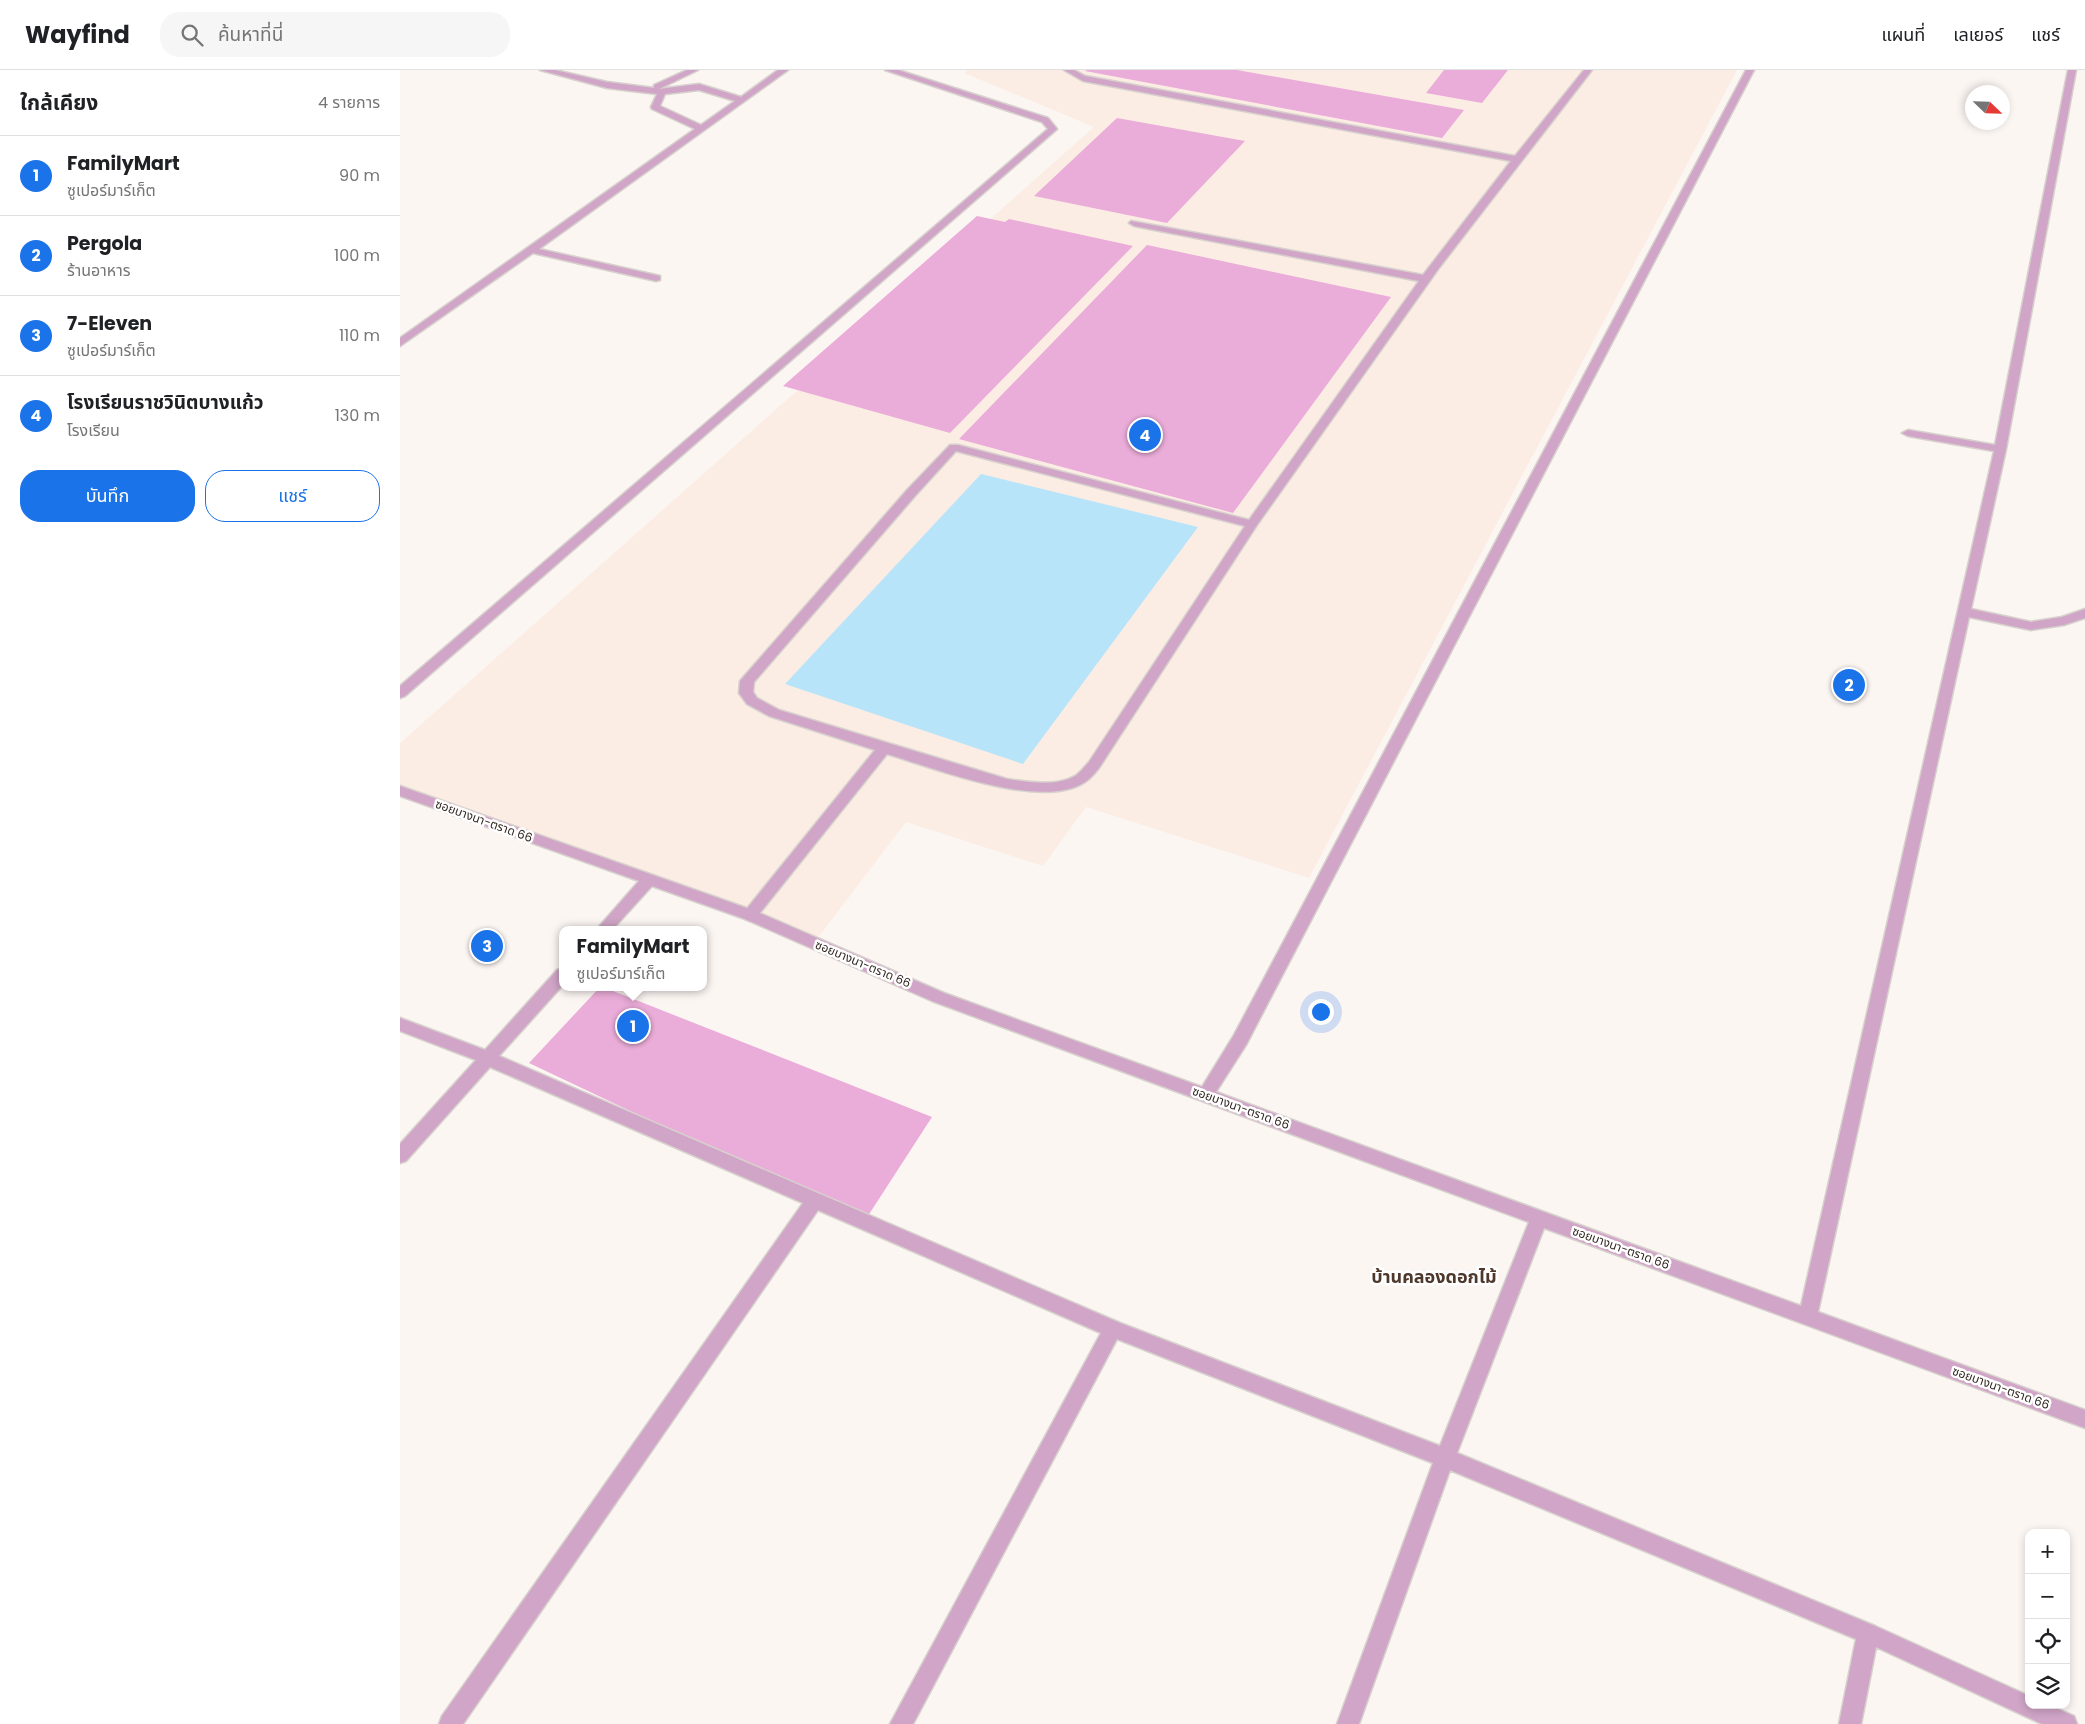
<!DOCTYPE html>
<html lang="th">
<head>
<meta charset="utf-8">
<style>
  :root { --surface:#fff; --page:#f6f6f6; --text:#202124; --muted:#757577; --line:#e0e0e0; --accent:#1a73e8 }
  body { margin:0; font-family:Poppins,"Noto Sans Thai",sans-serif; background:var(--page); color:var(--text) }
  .controls { position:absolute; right:15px; bottom:15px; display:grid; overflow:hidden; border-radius:10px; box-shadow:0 2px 8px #0003 }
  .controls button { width:45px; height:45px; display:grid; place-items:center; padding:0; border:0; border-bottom:1px solid var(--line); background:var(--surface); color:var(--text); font:25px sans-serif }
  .compass { position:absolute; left:1565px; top:15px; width:45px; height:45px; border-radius:50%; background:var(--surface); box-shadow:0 2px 8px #0003; rotate:113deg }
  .you { position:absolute; left:920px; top:941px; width:18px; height:18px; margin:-12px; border:4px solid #fff; border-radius:50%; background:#1a73e8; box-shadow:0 0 0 8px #1a73e833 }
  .badge { display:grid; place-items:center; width:32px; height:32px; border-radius:50%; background:var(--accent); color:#fff; font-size:16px; font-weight:700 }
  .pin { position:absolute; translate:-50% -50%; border:2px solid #fff; box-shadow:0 1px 5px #0006 }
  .popup { position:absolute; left:159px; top:856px; width:148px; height:65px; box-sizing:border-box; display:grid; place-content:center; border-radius:10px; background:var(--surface); filter:drop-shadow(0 1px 4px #0005); font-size:16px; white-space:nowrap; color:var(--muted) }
  .popup b { font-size:19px; color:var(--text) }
  .popup::after { content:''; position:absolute; left:50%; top:100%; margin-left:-10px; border:10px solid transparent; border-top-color:var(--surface) }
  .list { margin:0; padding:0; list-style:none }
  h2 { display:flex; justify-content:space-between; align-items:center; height:65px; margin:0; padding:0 20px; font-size:21px }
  h2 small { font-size:16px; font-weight:400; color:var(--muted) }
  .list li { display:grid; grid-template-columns:32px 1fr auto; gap:15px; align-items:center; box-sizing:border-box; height:80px; padding:0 20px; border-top:1px solid var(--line) }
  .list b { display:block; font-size:19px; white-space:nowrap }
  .list p { margin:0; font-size:16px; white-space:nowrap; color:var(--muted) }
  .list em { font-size:16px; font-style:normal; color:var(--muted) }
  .actions { display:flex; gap:10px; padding:15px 20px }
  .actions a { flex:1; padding:11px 0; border:1px solid var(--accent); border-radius:20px; text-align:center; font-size:18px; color:var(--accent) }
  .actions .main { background:var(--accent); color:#fff }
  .icon { flex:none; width:28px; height:28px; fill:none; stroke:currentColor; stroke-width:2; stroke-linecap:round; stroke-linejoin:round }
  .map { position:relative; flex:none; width:1685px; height:1654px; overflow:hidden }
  header { display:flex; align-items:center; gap:30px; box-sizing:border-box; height:70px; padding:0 25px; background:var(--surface); border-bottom:1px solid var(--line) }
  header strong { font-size:24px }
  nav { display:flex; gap:28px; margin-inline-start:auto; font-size:18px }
  .search { width:350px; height:45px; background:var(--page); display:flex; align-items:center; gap:12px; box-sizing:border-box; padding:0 18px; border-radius:20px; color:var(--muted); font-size:19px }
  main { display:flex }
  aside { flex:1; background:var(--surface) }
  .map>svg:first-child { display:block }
</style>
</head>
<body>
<header>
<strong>Wayfind</strong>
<div class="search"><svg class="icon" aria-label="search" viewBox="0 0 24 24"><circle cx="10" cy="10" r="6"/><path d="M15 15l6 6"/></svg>ค้นหาที่นี่</div>
<nav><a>แผนที่</a><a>เลเยอร์</a><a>แชร์</a></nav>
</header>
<main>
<aside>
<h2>ใกล้เคียง<small>4 รายการ</small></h2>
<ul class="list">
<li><span class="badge">1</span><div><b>FamilyMart</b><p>ซูเปอร์มาร์เก็ต</p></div><em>90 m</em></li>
<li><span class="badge">2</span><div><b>Pergola</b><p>ร้านอาหาร</p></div><em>100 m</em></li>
<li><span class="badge">3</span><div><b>7-Eleven</b><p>ซูเปอร์มาร์เก็ต</p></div><em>110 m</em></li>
<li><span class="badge">4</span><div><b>โรงเรียนราชวินิตบางแก้ว</b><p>โรงเรียน</p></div><em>130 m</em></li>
</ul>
<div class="actions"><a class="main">บันทึก</a><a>แชร์</a></div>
</aside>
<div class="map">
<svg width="1685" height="1654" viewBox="0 0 1685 1654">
  <rect width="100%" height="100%" fill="#fcf6f3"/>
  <!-- built -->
  <path fill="#fbede4" d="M568 0H1337L909 808 686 737 643 796 506 752 414 873 0 722V673L694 57 564 3Z"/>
  <!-- water -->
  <path fill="#b8e4fa" d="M581 404 798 457 623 694 385 614Z"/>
  <!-- building -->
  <path fill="#eaacd8" d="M687 0H837L1064 40 1042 68 685 1Z
    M1044 0H1108L1082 33 1026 23Z
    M717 48 845 71 767 153 634 126Z
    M577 146 605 152 609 149 733 176 550 363 383 316Z
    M747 175 991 227 833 443 559 369Z
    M200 917H203L532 1047 464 1152 129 993Z"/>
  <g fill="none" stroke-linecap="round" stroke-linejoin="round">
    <!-- lane casing -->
    <g stroke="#d7d1cd" stroke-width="3">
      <path id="lane" d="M664 0H674L685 6 1115 86 1184 0H1192L1039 198 857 455 699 698C695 703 690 709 685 712 642 741 534 698 487 684L355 849 350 851 345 849 342 845 345 841 475 680 369 646 347 634 339 623 340 611 507 420 550 375H558L849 450 1019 211 734 156 729 153 731 151 1023 205 1111 91 683 11ZM556 381 845 456 689 692C685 696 680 703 675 706 655 717 628 712 607 709L379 640 357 628 353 622 354 612 515 426Z"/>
    </g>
    <!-- street casing -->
    <g stroke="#d7d1cd" stroke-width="3">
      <path id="street" d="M140 0H155L207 12 254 18V15L287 0H298L259 19 299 14 341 27 378 0H388L139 179 260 206V210L256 211 133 183 0 276V268L295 59 252 39 251 37 257 24 207 18ZM299 20 335 31 301 55 260 36 265 24Z
        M485 0H498L648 48 657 59 5 626 0 628V616L648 59 642 52Z
        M1346 0H1354L846 975 816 1022 1401 1236 1594 381 1508 366 1502 363 1508 360 1595 375 1668 0H1676L1606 379 1571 539 1631 552 1662 547 1685 539V548L1664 555 1631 560 1569 547 1418 1242 1685 1340V1358L1144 1158 1057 1383 1475 1556 1629 1626V1635H1649L1674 1646 1677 1654H1642L1476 1577 1461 1654H1439L1456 1569 1050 1400 959 1654H937L1033 1393 717 1269 513 1654H490L701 1263 418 1140 63 1654H39L42 1646 403 1133 90 997 6 1091 0 1093V1074L76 990 0 961V948L85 980 157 900 163 898V915L99 986 720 1253 1040 1376 1129 1152 532 931 345 849 252 816 212 860H196L239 811 0 726V716L355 841 544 923 802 1017 834 965Z"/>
    </g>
    <!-- lane -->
    <use href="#lane" fill="#d0a5c7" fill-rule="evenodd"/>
    <!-- street -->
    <use href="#street" fill="#d0a5c7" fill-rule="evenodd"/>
  </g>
  <g text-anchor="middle" stroke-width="5" stroke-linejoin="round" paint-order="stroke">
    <!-- street labels -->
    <g font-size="12" fill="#312721" stroke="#fff">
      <text transform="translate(84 751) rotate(20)" y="4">ซอยบางนา-ตราด 66</text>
      <text transform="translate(463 894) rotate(23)" y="4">ซอยบางนา-ตราด 66</text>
      <text transform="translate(841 1038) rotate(20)" y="4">ซอยบางนา-ตราด 66</text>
      <text transform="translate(1221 1178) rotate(20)" y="4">ซอยบางนา-ตราด 66</text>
      <text transform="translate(1601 1318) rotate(20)" y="4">ซอยบางนา-ตราด 66</text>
    </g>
    <!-- near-quarter labels -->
    <g font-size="18" font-weight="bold" fill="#4d382b" stroke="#fff">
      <text x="1034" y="1213">บ้านคลองดอกไม้</text>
    </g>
  </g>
</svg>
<div class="controls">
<button>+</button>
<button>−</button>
<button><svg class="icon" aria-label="locate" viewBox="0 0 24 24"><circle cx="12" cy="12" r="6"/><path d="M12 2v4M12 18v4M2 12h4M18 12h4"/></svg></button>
<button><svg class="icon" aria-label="layers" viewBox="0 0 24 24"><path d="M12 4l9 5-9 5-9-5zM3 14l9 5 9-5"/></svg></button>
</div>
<svg class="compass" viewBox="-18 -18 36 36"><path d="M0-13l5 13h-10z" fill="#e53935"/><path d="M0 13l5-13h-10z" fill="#757577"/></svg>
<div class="you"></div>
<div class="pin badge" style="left:233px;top:956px">1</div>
<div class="popup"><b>FamilyMart</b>ซูเปอร์มาร์เก็ต</div>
<div class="pin badge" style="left:1449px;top:615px">2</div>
<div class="pin badge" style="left:87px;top:876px">3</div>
<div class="pin badge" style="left:745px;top:365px">4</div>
</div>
</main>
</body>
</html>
